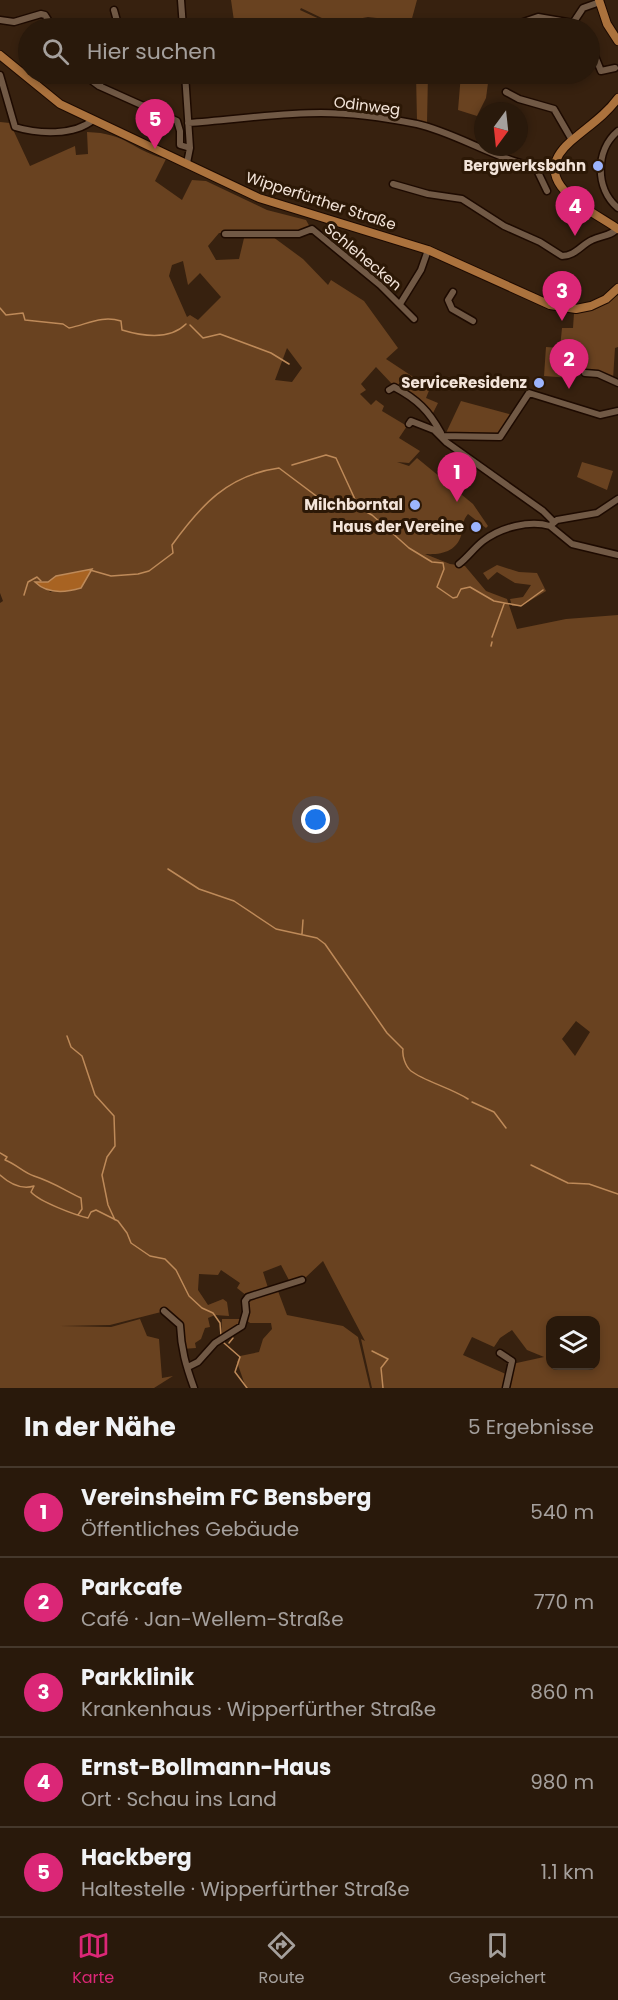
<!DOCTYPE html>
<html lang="de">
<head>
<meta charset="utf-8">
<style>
  :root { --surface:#29190b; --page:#312214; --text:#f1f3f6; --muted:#a5a09d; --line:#45382c; --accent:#db2777 }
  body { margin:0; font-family:Poppins,sans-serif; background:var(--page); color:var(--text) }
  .controls { position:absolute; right:18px; bottom:18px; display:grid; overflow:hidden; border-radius:12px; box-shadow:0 3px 9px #0003 }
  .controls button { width:54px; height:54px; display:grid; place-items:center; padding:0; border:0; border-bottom:2px solid var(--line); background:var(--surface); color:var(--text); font:30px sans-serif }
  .compass { position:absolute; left:474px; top:102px; width:54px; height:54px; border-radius:50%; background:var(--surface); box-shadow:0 3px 9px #0003; rotate:195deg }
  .you { position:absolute; left:316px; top:820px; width:21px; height:21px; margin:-15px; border:4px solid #fff; border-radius:50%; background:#1a73e8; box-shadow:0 0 0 9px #1a73e833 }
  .badge { display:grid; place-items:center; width:39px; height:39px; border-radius:50%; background:var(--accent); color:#fff; font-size:20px; font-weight:700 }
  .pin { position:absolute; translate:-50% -50px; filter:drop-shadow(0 2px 3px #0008) }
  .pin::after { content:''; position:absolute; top:32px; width:21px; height:18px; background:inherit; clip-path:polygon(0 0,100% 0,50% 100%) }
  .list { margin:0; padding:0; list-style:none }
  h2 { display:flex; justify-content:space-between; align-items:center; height:78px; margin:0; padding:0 24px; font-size:26px }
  h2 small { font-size:20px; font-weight:400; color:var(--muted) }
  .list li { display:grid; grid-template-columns:39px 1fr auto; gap:18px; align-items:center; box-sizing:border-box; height:90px; padding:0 24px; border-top:2px solid var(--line) }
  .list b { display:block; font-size:22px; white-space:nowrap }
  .list p { margin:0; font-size:20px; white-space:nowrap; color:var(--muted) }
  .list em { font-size:20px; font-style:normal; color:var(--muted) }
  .icon { flex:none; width:33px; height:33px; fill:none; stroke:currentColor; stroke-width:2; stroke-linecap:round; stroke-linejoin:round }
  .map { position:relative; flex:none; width:618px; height:1388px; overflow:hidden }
  .search { position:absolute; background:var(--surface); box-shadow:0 3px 9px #0003; left:18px; right:18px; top:18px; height:66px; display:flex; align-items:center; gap:15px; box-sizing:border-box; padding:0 21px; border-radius:33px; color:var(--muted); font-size:22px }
  .sheet { height:528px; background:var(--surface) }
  nav { display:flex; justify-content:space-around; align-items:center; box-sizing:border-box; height:84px; border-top:2px solid var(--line); background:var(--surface); font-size:16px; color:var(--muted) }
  nav a { display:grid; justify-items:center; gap:3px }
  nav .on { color:var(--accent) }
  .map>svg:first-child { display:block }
</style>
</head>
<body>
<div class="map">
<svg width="618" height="1388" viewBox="0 0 618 1388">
  <rect width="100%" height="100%" fill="#37210f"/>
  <!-- green -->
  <path fill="#694220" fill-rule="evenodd" d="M231 0H417L411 22 368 17 341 22 326 20 301 8 300 10 326 22 342 24 368 19 381 23 425 25 424 28H235Z
    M416 74H428L427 123 417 121Z
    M461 74 488 83 486 98 477 116 458 110Z
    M0 122 10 123 30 166 75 146 76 155 88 154 87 132C127 133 133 151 166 159L155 181 182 200 192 180 206 181 267 210 306 220 311 229 302 233H219L208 246 216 260 239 259 245 234H269L303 259 328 285 331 280 364 301 398 348 386 359 430 388 426 398 438 403 432 415 418 398 392 384 376 367 361 384 366 390 360 394 371 405 376 400 384 406 382 411 407 426 399 438 420 451 409 463 397 462 409 466 417 458 473 504 488 526 486 528 468 514C462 521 464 524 462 532 458 552 441 555 425 554L450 564 465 566 486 591 507 599 517 629 566 619 618 615V1388H507L512 1364 544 1357 527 1350 512 1330 500 1338 494 1347 472 1337 463 1355 508 1375 505 1388H372L361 1339 365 1341 323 1261 305 1278 291 1284 281 1265 263 1272 269 1291 247 1296 237 1288 240 1283 221 1270 218 1275 199 1274 198 1290 208 1305 223 1299 227 1302 229 1316 215 1315 208 1318 210 1327 205 1328 201 1339 195 1343 196 1348 182 1349V1326L165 1311 110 1325 60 1326 111 1327 140 1319 147 1336 159 1339 162 1378 173 1376 154 1388H0V603L3 601 0 593ZM183 261 188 285 200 273 221 297 198 320 190 315 187 317 169 276 172 265ZM287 348 302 368 292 382 275 380ZM91 570 80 589 50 592 40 581 48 582 56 576ZM576 1021 590 1032 575 1056 562 1039ZM550 1320H596V1366H550Z
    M618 295V347L615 348 613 379 594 371 578 370 570 378 544 376 546 347 560 348 562 328H573L574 313 596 309Z
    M461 401 513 415 499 434 446 433Z
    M582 462 613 471 607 490 577 477Z
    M497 565 519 572 537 573 546 591 521 606H512L510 599 523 597 531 585 515 583 497 572 488 580 483 573Z
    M278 1291 287 1315 343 1326 358 1337 370 1388H246L237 1362 240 1356 259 1352 263 1339 272 1329 271 1323H250L245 1319 221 1337 222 1319H245L244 1299Z"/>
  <!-- water -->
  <path fill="#a86322" stroke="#be8a59" stroke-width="1.5" d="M92 569 81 588C64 593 47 594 35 582H48L56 576Z"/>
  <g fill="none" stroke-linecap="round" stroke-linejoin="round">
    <!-- stream -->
    <path stroke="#be8a59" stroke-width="1.5" d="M0 308 6 315 23 313 25 320 63 324 69 328C88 324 102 315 121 321L122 330C142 336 170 340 186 324
      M190 325 203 338 220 334 271 353 289 364
      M292 465 326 455 336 458 359 508 372 515 409 548 432 562 443 563 444 569 437 587 453 598 457 597 461 589 470 587 494 601 521 606 543 590
      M90 570 111 576 138 574 149 571 173 553 172 545C201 505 228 475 279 468L335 510 346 511 359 508
      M24 595 28 582 37 577 41 581
      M492 637 504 604
      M491 646 492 642
      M168 869 199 889 234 901 276 929 317 938 325 944 387 1033 403 1049C402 1055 405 1066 411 1071 424 1081 451 1088 468 1099
      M302 934 303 920
      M67 1036 71 1047 82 1056 95 1095 114 1116 115 1146 107 1157 102 1175 108 1205 115 1220
      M472 1102 494 1112 506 1128
      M0 1153 7 1157 5 1160C16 1164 24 1173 34 1176 55 1183 62 1189 81 1198L82 1209 78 1215
      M531 1165 568 1183 589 1184 618 1194
      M0 1175C10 1184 21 1190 34 1186L31 1192C40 1202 75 1215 88 1218L91 1212 96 1210 118 1221 127 1233 131 1243 150 1256 165 1259 176 1270 189 1296 202 1308 213 1313 220 1323 221 1336
      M224 1343 240 1357 235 1372 247 1388
      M229 1343 233 1338
      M372 1351 388 1359 381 1368 383 1388"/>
    <!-- minor casing -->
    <g stroke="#1d0a00" stroke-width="9">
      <path id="minor" d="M181 0 183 28
        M114 10 119 28
        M0 20 14 22 41 14 45 15 53 28
        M433 27 440 25 476 28
        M506 28 538 17 573 23 583 8 600 2
        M590 44 601 71 615 68
        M83 74 99 86 177 121 180 131V145L190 148
        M185 74 190 148 187 163
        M0 75 15 127C38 134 74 136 93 120
        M99 86 105 74
        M506 92 519 99 554 109 572 140
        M188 123C232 120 277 113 321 113 352 113 387 118 417 124 462 134 511 170 556 168
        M618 131C595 150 595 189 618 208
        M536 168 547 191
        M393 184 428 194 462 199 504 226 540 242 562 256C575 256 581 245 592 240 601 235 610 237 618 228
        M225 234H299L312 229 380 285 414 319
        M453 292 448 300 452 309 473 321
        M400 304 421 270 428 250
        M585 373 598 374 618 383
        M389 390 394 387C417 399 429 411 441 433
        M409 424 411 421 434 430 446 442 543 511 553 521
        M441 436 500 437 529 393 600 415 618 411
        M550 526 572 544 618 555
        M459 564C468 557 474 548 483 541 501 527 530 520 550 526L557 520 597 513 618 499
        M164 1311 180 1325C181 1349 186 1366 194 1388
        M500 1353 512 1361 506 1388
        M190 1366 198 1362 215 1343 242 1326 246 1312 245 1301 248 1297 302 1280"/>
    </g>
    <!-- major casing -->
    <g stroke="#1d0a00" stroke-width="10">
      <path id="major" d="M599 0 607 24 618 41
        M0 55 60 104 259 198 428 250 550 305 576 309 591 306 606 299 618 288
        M618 98C605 116 587 127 570 142 525 182 591 210 618 229"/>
    </g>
    <!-- minor -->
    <use href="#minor" stroke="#715945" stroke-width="6"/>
    <!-- major -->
    <use href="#major" stroke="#ab723d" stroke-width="8"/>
  </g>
  <!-- markers -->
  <g fill="#9cb4fd" stroke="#2c1806" stroke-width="2">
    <circle cx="598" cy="166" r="6"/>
    <circle cx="539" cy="383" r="6"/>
    <circle cx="415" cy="505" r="6"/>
    <circle cx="476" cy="527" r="6"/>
  </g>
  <g text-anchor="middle" stroke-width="6" stroke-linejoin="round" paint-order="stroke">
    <!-- street labels -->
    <g font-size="15" fill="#f3e4d9" stroke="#2c1806">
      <text transform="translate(367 106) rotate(7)" y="5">Odinweg</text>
      <text transform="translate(321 201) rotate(18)" y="5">Wipperfürther Straße</text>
      <text transform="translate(363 257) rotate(40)" y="5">Schlehecken</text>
    </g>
    <!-- poi labels -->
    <g font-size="15" font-weight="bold" fill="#f3e4d9" stroke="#2c1806" text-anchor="end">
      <text x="586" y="171">Bergwerksbahn</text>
      <text x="527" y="388">ServiceResidenz</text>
      <text x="403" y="510">Milchborntal</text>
      <text x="464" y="532">Haus der Vereine</text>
    </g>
  </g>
</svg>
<div class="controls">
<button><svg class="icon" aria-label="layers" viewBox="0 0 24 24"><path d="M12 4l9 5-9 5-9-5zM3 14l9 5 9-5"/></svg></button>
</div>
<svg class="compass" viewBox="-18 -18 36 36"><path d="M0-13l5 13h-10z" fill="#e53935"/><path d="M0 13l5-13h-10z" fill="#a5a09d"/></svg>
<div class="you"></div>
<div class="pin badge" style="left:457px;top:502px">1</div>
<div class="pin badge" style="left:569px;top:389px">2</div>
<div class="pin badge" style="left:562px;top:321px">3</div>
<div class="pin badge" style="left:575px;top:236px">4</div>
<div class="pin badge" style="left:155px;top:149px">5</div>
<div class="search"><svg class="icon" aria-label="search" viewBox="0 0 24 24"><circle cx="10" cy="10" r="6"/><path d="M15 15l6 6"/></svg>Hier suchen</div>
</div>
<section class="sheet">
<h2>In der Nähe<small>5 Ergebnisse</small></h2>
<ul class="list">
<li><span class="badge">1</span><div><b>Vereinsheim FC Bensberg</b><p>Öffentliches Gebäude</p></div><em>540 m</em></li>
<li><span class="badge">2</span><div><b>Parkcafe</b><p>Café · Jan-Wellem-Straße</p></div><em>770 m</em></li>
<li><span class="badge">3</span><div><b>Parkklinik</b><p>Krankenhaus · Wipperfürther Straße</p></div><em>860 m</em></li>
<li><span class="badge">4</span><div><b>Ernst-Bollmann-Haus</b><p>Ort · Schau ins Land</p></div><em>980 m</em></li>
<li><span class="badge">5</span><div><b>Hackberg</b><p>Haltestelle · Wipperfürther Straße</p></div><em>1.1 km</em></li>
</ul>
</section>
<nav>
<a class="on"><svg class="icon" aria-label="map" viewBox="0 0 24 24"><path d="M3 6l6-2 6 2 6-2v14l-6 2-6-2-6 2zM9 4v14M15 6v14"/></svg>Karte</a>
<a><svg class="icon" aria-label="directions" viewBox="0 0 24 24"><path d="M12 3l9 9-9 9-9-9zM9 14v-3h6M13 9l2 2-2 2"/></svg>Route</a>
<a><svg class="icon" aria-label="saved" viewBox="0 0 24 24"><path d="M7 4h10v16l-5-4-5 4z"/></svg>Gespeichert</a>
</nav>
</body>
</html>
